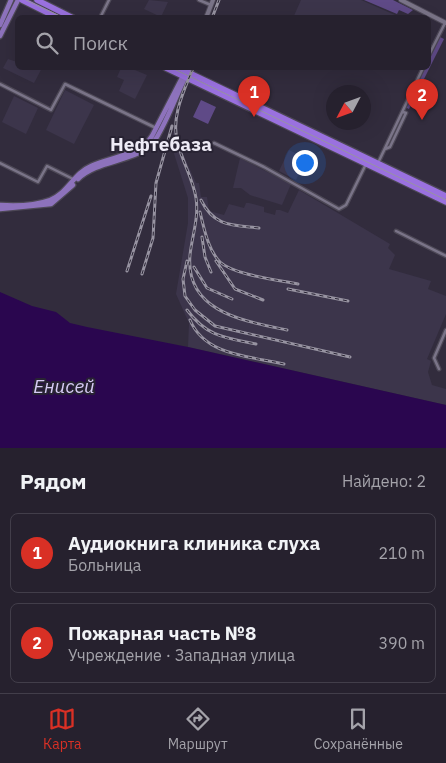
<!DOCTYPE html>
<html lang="ru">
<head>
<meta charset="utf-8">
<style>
  :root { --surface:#26212e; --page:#2e2936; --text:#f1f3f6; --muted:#a4a3aa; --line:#423e4a; --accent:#d93025 }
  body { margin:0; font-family:"IBM Plex Sans",sans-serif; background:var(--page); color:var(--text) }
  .compass { position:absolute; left:326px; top:85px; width:45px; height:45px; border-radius:50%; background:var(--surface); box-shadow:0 5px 20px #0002; rotate:229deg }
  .you { position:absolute; left:304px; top:162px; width:18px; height:18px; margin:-12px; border:4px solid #fff; border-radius:50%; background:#1a73e8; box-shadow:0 0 0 8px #1a73e833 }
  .badge { display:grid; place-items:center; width:32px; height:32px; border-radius:50%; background:var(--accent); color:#fff; font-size:16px; font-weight:700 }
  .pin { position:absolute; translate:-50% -41px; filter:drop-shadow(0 1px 2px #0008) }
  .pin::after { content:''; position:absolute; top:26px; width:18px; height:15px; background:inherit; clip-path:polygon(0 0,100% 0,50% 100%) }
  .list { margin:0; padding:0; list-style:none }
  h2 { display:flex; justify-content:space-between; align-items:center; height:65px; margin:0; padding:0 20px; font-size:21px }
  h2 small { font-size:16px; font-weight:400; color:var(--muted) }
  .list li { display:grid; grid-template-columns:32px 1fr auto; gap:15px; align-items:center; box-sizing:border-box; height:80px; margin:0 10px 10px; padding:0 10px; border:1px solid var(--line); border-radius:8px }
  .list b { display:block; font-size:19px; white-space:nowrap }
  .list p { margin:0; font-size:16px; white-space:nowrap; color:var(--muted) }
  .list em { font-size:16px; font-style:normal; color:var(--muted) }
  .icon { flex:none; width:28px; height:28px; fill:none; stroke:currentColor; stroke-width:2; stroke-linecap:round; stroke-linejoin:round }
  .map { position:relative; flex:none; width:446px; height:448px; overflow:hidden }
  .search { position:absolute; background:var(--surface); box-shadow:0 5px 20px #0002; left:15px; right:15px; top:15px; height:55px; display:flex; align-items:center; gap:12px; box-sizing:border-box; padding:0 18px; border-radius:8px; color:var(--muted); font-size:19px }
  .sheet { height:245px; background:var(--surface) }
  nav { display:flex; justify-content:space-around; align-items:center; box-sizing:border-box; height:70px; border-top:1px solid var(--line); background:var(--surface); font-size:14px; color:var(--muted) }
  nav a { display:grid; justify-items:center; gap:2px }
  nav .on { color:var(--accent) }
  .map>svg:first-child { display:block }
</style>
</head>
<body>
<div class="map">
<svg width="446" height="448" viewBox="0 0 446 448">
  <rect width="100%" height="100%" fill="#322c3d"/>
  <!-- built -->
  <path fill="#3c354b" d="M149 0 168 2 161 17 144 9Z
    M301 0H361L395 15 394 18H293Z
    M8 59 17 62 18 68H42L34 83 3 68Z
    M121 68H130L147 75 135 99 119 91 124 80 117 77Z
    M65 90 94 105 74 144 46 130Z
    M14 96 38 108 26 134 2 122Z
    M174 128 176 129 178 143 196 183H199L201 197H207L209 211 224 215 229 204 244 208 246 203H249L264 207V212L275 215 276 210H280L288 213 299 190 390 244 388 248 395 255 389 269 431 281 428 289 446 296V314L427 359 431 361 428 372 432 385 446 389V405L188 347 189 323 176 294 188 223V198L171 144Z
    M289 150 306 158 296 180 279 171Z
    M240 158 291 184 282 205 250 195 241 188H233Z"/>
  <!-- green -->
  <path fill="#5f4a87" d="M364 0H393L413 10 408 14 399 10 397 14Z
    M440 37 444 39 409 109 405 107 425 68H428L429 60Z
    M201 100 216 107 208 124 193 117Z"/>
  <!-- water -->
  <path fill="#2a064f" d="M0 292 32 306 56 312 70 323 87 327 188 347 446 405V448H0Z"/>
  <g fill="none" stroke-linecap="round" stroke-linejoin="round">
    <!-- street casing -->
    <g stroke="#4d4856" stroke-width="5">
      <path id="street" d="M199 0 211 5
        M100 18 109 0
        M428 57 445 23
        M0 84 51 110 65 84 156 128
        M214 143 264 167 339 209 346 205 366 164
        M385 149 390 147 406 113 403 112
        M0 163 38 182 47 166 73 179
        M378 163 423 68
        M396 231 446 256
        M439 369 434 358 446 330"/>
    </g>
    <!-- secondary casing -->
    <g stroke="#4d4856" stroke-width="6">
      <path id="secondary" d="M401 0 446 23
        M206 18 213 0"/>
    </g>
    <!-- primary casing -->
    <g stroke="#4d4856" stroke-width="7">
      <path id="primary" d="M0 25 11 0
        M0 36 18 0
        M78 179C98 160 130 163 151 145 161 136 177 94 184 80L183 75
        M0 205C15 206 36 205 50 200 67 194 74 173 91 166 110 157 141 155 152 136L184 74
        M0 209 51 204 73 185"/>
    </g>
    <!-- highway casing -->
    <g stroke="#4d4856" stroke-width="8">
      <path id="highway" d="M22 0 58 18
        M37 0 73 18
        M166 68 446 202
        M179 68 446 196"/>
    </g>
    <!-- street -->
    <use href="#street" stroke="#7a7488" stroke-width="2.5"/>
    <!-- secondary -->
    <use href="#secondary" stroke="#7a7488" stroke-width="4"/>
    <!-- primary -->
    <use href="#primary" stroke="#8d72bc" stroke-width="4.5"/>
    <!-- highway -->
    <use href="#highway" stroke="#9a71df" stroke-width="5.5"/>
    <!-- tram -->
    <path stroke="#9793a1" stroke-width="1" d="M26 0 64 18
      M172 68 446 200"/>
    <!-- rail casing -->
    <g stroke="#9793a1" stroke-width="3">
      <path id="rail" d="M212 18 219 0
        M193 68C184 91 170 118 178 144 183 163 193 179 196 198 199 218 192 236 190 255 185 312 244 321 287 330
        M201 200C214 227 233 225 259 228
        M200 212C204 228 208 250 220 262 234 275 278 280 298 284
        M202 237 205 257 211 272
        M187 261 183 279 185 296 195 310 215 326 350 357
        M216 261 235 289 263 300
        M194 267 207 288 232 299
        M127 271 151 196
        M142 274 153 238 156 183 172 126
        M288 289 348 301
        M187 310C207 337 226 338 256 344
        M190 320C205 356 250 356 284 364"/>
    </g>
    <!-- rail -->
    <use href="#rail" stroke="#282333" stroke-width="1" stroke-dasharray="4" stroke-linecap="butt"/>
  </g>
  <g text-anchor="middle" stroke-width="4" stroke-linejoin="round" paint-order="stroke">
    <!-- neighbourhood labels -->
    <g font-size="19" font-weight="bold" fill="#eeebf6" stroke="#282333">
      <text x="161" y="151">Нефтебаза</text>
    </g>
    <!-- water labels -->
    <g font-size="19" font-style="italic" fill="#d7cbf5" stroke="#282333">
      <text x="64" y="393">Енисей</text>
    </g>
  </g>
</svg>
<svg class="compass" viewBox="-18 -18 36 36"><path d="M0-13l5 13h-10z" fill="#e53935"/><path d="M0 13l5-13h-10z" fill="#a4a3aa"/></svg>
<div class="you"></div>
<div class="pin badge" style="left:254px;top:117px">1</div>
<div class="pin badge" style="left:422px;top:120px">2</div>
<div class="search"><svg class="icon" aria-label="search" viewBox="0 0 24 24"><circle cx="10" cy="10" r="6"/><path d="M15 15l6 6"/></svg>Поиск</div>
</div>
<section class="sheet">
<h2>Рядом<small>Найдено: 2</small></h2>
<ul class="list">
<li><span class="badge">1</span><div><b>Аудиокнига клиника слуха</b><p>Больница</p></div><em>210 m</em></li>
<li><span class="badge">2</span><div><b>Пожарная часть №8</b><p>Учреждение · Западная улица</p></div><em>390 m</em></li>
</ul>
</section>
<nav>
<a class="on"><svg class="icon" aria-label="map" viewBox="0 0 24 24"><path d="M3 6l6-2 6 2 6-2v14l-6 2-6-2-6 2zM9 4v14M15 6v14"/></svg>Карта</a>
<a><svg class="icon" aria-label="directions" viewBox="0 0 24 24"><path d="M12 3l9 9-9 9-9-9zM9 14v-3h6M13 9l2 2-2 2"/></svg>Маршрут</a>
<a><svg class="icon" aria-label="saved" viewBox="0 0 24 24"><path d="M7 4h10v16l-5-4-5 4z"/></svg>Сохранённые</a>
</nav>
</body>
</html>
